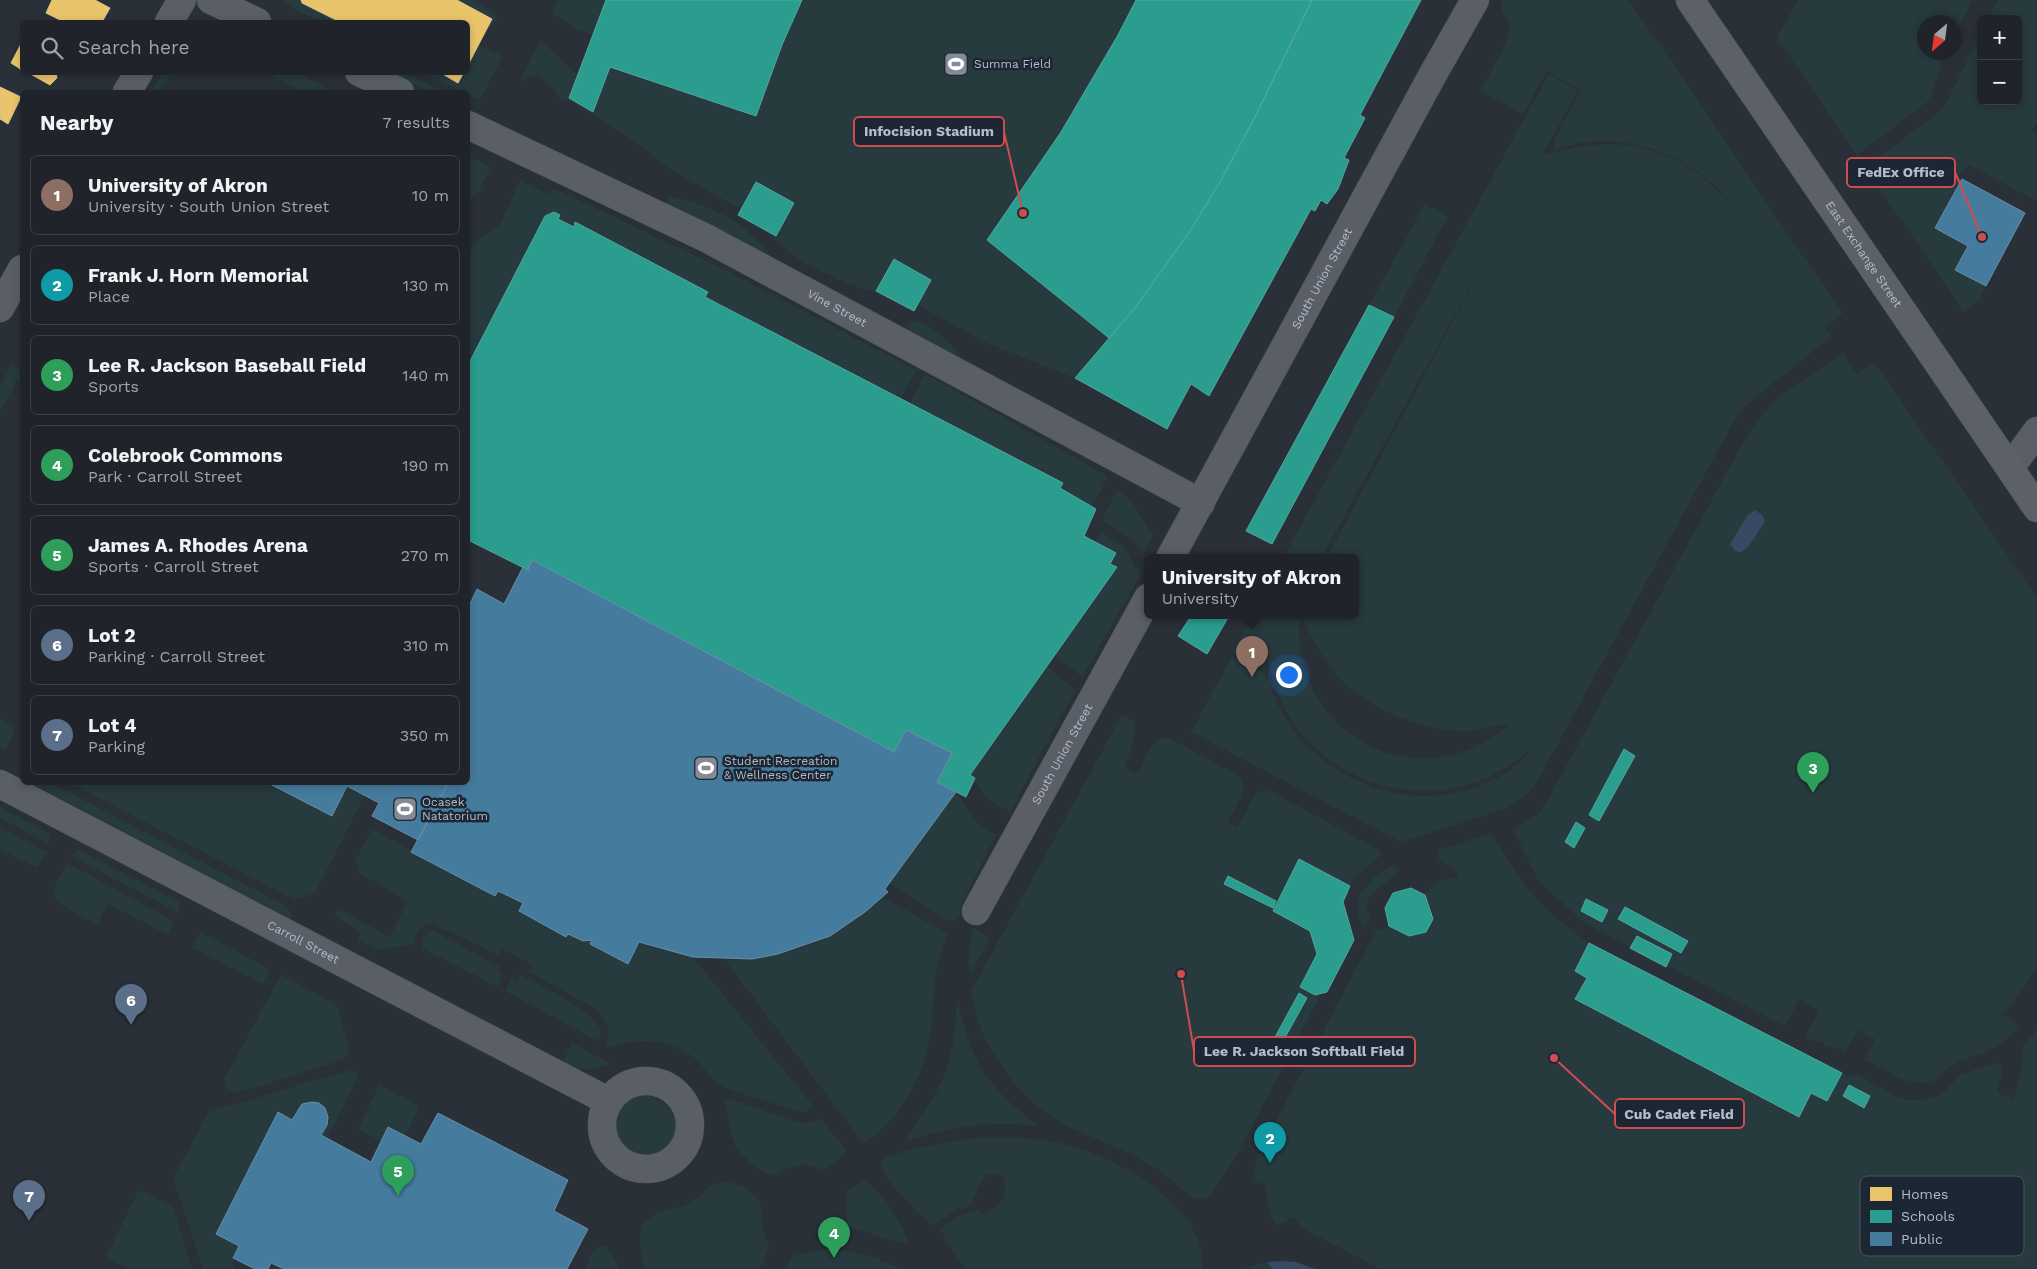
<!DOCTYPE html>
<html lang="en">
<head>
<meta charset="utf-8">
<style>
  :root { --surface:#20242a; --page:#2d3036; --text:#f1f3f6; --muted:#a2a4a8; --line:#3d4147; --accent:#1a73e8 }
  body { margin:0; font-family:"Work Sans",sans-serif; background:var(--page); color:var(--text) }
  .controls { position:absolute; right:15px; top:15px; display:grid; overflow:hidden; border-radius:8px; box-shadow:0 2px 8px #0003 }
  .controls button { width:45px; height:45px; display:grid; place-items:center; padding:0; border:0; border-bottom:1px solid var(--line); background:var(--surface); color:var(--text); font:25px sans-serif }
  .compass { position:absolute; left:1917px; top:15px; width:45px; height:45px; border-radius:50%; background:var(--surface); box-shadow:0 2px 8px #0003; rotate:208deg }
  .you { position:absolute; left:1288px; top:674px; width:18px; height:18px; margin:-12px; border:4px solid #fff; border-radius:50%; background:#1a73e8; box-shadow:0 0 0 8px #1a73e833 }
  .badge { display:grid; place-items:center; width:32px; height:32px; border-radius:50%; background:var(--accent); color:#fff; font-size:16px; font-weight:700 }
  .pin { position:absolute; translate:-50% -41px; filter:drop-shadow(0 1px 2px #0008) }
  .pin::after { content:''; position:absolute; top:26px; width:18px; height:15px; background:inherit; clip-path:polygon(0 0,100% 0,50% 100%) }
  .popup { position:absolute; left:1144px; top:554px; width:215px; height:65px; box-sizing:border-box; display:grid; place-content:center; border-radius:8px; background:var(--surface); filter:drop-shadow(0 1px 4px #0005); font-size:16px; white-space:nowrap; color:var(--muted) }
  .popup b { font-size:19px; color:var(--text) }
  .popup::after { content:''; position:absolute; left:50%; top:100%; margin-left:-10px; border:10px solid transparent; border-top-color:var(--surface) }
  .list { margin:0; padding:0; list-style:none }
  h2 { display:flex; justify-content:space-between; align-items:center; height:65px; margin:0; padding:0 20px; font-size:21px }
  h2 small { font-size:16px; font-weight:400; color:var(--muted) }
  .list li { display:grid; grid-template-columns:32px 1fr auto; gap:15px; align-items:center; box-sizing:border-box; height:80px; margin:0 10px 10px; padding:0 10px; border:1px solid var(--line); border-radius:8px }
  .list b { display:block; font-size:19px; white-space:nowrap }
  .list p { margin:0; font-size:16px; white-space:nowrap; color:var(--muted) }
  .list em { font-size:16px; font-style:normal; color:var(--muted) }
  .icon { flex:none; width:28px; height:28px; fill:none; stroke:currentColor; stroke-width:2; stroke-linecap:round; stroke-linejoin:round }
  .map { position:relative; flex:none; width:2037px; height:1269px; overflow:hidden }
  .search { position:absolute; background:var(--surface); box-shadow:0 2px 8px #0003; left:20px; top:20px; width:450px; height:55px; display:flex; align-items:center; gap:12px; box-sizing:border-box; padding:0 18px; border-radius:8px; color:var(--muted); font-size:19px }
  .panel { position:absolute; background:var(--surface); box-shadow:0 2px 8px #0003; left:20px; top:90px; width:450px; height:695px; border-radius:8px }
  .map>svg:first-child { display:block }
</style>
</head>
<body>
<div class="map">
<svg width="2037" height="1269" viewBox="0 0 2037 1269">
  <rect width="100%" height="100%" fill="#2a3038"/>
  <!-- green -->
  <path fill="#273a3e" d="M283 0H301L302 3 340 22H321L294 9Z
    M457 0H474L495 12 497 19 492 26 488 25 492 18Z
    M559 0H1421L1360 115 1344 158 1349 160 1342 179 1327 204 1321 200 1315 211 1311 209 1191 384 1167 429 1075 378 985 342 918 305 914 311 882 294 848 284 806 264 784 248 766 230 738 215 740 209 670 169 634 141 569 99 561 101C551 85 540 66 520 82L540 40 578 75 593 35 577 29 552 13Z
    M1502 0H1628C1702 103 1769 210 1843 313L1825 327 1832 336 1740 410 1536 784 1525 796 1508 808 1401 842 1191 732 1232 657C1240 661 1261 669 1265 675 1270 681 1272 692 1275 699 1283 716 1294 734 1307 746 1354 792 1423 810 1485 784 1503 776 1518 767 1530 751 1511 764 1493 777 1471 784 1406 805 1329 777 1292 721 1279 701 1273 680 1267 658L1261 668 1232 652 1252 616H1300C1290 705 1371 779 1460 753 1478 747 1494 737 1509 724 1496 725 1479 731 1464 731 1425 732 1362 706 1337 676 1323 659 1313 640 1303 620V616H1356V558H1327L1492 248 1321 558H1283L1549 74 1578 90 1542 156C1601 138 1649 138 1700 175 1710 183 1719 194 1728 201 1696 159 1637 136 1585 142 1575 143 1564 147 1555 149L1554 140 1581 90 1547 71 1523 114 1481 91C1487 78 1509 42 1510 29 1510 18 1497 10 1502 0Z
    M1798 0H1973L1955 33 1954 22H1924V52L1945 53 1931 96 1927 102 1857 155 1777 38Z
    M1998 0H2037V122L2032 131 2037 134V201L1969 165 1956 176 1962 179 1935 228 1968 246 1955 270 1986 286 1978 302 1964 312 1865 167 1938 113 1944 107 1981 33V101H2018V19H1988Z
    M478 45 503 56 480 100 468 94V92H464L423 73H439L458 83 464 73 468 72V65Z
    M162 73H172L160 92H151Z
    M267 73H297L336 92H305Z
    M390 73H405L445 92H430Z
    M468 155 491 167 478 193 468 200 469 176 468 175Z
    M520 181 549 194 553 188 723 269 916 370 901 399 705 297 707 292 576 222 574 227 558 219 560 215 554 212 545 216 468 365V259L477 240 499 226Z
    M668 197C711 204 751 224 774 262L665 208Z
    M1425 204 1448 216 1394 317 1369 305Z
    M913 321C931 325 950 341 960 354L959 359 909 333 908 325 909 322Z
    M1843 353 1857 374 1874 362 2037 598V966L2026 984 2003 1015 2021 1027C2011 1035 2001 1044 1989 1050 1972 1058 1948 1061 1938 1079 1911 1092 1890 1070 1865 1060L1875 1039 1858 1030 1845 1052 1805 1037 1819 1010 1800 999 1785 1026 1584 923 1538 880 1513 829 1537 815 1545 805 1748 434 1763 414 1779 397Z
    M11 365 22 371V383L17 381 0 412V386Z
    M925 374 1108 476 1092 507 1060 488 1063 483 910 404Z
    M1117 490C1136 500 1140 519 1153 534L1143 554 1133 539 1101 521Z
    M1101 532 1124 546 1134 566 1142 572 1082 677 1055 655 1116 553 1096 542Z
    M1047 666 1075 690 1010 812 987 798 974 781 975 778 970 775Z
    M1122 715 1135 722C1135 739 1131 752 1124 768L1138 774C1145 760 1151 736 1169 738L1239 776C1251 790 1234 807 1228 822L1237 827 1255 795 1261 791H1270L1379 850 1381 853 1380 856 1354 878 1343 902 1354 940 1323 990 1239 1151 1209 1197 1199 1199 1190 1196 1158 1169 1131 1154 1062 1124 1039 1108 1020 1090 1003 1068 986 1042 976 1014 971 991Z
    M0 719 16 727 6 749 0 746Z
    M31 783H51L288 907 293 920Z
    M70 783H266L332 816 347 786 365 795 315 893 295 900Z
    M956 792 979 825 996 835 961 905 960 914 955 920 949 921 889 883Z
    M0 807 50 834 49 844 0 818Z
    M0 827 46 852 37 868 0 849Z
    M372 829 494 896 498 891 523 903 519 911 566 937 568 934 583 941 592 940 590 944 628 964 639 942 693 957 813 1106 807 1112H802C775 1104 747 1097 722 1086 713 1082 705 1068 698 1061 676 1041 639 1035 612 1048L605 1045C612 1030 607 1019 595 1008L529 972 533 965 502 949 499 955 429 922C420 927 416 934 414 944L379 950 357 940 361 932 334 916 338 909 390 937 408 901 357 872 359 867 355 861Z
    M1491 834C1515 871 1537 908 1575 932V935L1849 1077 1855 1075 1861 1077 1896 1096 1907 1100H1921L1934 1098 1943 1093 1960 1075 1995 1063 2001 1064 2003 1068 1997 1092 2013 1100 2016 1093 2021 1071 2023 1045 2037 1030V1269H1381L1300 1227 1295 1217 1277 1225 1270 1214 1265 1184 1252 1182 1257 1157 1376 931 1389 926 1385 908 1393 893 1411 888 1425 895 1437 881 1459 876 1453 867 1439 860 1436 850Z
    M79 850 179 902V913L71 856Z
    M67 863 174 921 168 935 108 904 97 924C86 918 50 904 54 888 57 880 63 871 67 863Z
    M1394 865 1397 867V872C1386 886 1358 893 1370 918L1364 930 1358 914V897L1376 875Z
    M882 897 947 933C943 947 939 960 936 974 933 994 933 1015 930 1035 925 1075 899 1122 863 1143L725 960C760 959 798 953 829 936 848 926 866 911 882 897Z
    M974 928 990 938 970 974C968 958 968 944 974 928Z
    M429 931H434L500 967 498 972 503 975 498 987 422 948 423 939Z
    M200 932 270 969 263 984 193 948Z
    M281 975 337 1005 349 1048 345 1059 237 1093 226 1088 224 1080Z
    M520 975C537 984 601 1013 601 1033 601 1036 599 1038 598 1041L505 991 512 978 517 980Z
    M957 1000C963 1019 967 1040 976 1058 990 1087 1014 1107 1038 1126 987 1121 953 1125 904 1142 923 1115 944 1086 951 1053 955 1036 955 1017 957 1000Z
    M572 1043 611 1064C597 1070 582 1072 567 1065L564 1059Z
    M350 1070 359 1075 327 1139 321 1135C332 1115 328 1098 302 1104L292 1120 277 1113 216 1233 239 1246 233 1258 234 1269H203L173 1178 209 1112Z
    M379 1085 420 1106 405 1136 388 1127 381 1141 358 1130Z
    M612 1128a32 32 0 1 1 64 0a32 32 0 1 1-64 0Z
    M729 1099 797 1122 809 1123 821 1118 847 1152 823 1170 804 1164 782 1170 771 1176C752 1166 734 1152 730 1129 728 1120 728 1111 724 1102Z
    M983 1137C1009 1137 1034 1138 1060 1143 1112 1155 1209 1205 1202 1269H965L940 1230C951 1219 964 1213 978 1210L984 1215C1002 1207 1007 1195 1004 1176L986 1173 971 1203 973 1205 958 1209 934 1225C921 1220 882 1176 881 1163L886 1157 894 1154 931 1145Z
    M864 1180C882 1189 902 1224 909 1243L907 1245 847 1226V1191Z
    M729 1182 743 1186 755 1195 761 1205 762 1227 769 1247 760 1269H644C641 1252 633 1226 653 1216 664 1210 678 1209 689 1203 709 1192 703 1184 729 1182Z
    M139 1190 173 1207 192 1269H128L106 1257Z
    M605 1245 615 1259 619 1269H585L593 1250Z
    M827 1249C853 1249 878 1258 902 1269H785L794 1255Z
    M1267 1262 1272 1269H1245L1257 1264Z"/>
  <!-- water -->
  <path fill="#384963" d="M1755 510 1762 515 1765 521 1749 546 1741 552 1735 551 1730 544 1747 516Z
    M1282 1261 1296 1262 1315 1269H1272L1267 1262Z"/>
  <!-- homes -->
  <path fill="#e9c46a" stroke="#d9c286" d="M52 0H95L110 8 102 22H64L46 13Z
    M301 0H457L492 19 468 65V22H340L302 3Z
    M22 42V70L11 63Z
    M27 72H56L57 78 50 85Z
    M439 72H464L458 83Z
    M0 87 21 97 8 124 0 119Z"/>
  <!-- schools -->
  <path fill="#2a9d8f" stroke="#53a6a0" d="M606 0H802L782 45 756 116 610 67 593 112 569 98Z
    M1136 0H1312L1255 117 1220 182 1190 231 1135 308 1109 338 987 240 1061 132 1118 35Z
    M1312 0H1421L1360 115 1365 118 1344 158 1349 160 1338 189 1327 204 1321 200 1315 211 1311 209 1209 396 1191 384 1167 429 1075 378 1135 308 1190 231 1220 182 1255 117Z
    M756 182 794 203 776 236 738 215Z
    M554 212 560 215 558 219 574 227 575 222 708 292 705 297 1063 483 1060 488 1096 509 1084 536 1116 553 1110 564 1117 567 970 775 975 778 966 797 937 782 952 753 906 730 894 752 532 560 528 570 468 540V365L545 216Z
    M894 259 931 280 914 311 876 291Z
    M1369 305 1394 317 1272 544 1246 531Z
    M1191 616H1229L1207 654 1178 636Z
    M1624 749 1635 756 1599 821 1589 815Z
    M1576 822 1585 828 1574 848 1565 842Z
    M1299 859 1350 886 1343 902 1354 940 1327 992 1315 995 1300 987 1317 954 1310 931 1273 911Z
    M1228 876 1276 901 1273 908 1224 884Z
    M1411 888 1425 895 1433 919 1426 932 1409 936 1389 926 1385 908 1393 893Z
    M1586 899 1608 910 1602 922 1581 911Z
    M1625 907 1688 941 1681 953 1618 919Z
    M1637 936 1672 954 1666 967 1630 948Z
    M1589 943 1842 1073 1827 1101 1811 1093 1799 1117 1575 999 1587 978 1575 971Z
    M1299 993 1307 998 1282 1043 1274 1039Z
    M1849 1085 1870 1096 1864 1108 1843 1096Z"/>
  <!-- public -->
  <path fill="#457b9d" stroke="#668eaa" d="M1962 179 2025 213 1986 286 1955 270 1968 246 1935 228Z
    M532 560 894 752 906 730 952 753 937 782 956 792 885 889 888 892 865 912 830 936 778 954 752 959 693 957 639 942 628 964 590 944 592 940 583 941 568 934 566 937 519 911 523 903 498 891 495 896 411 852 449 782H468V608L477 589 504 604 523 567 528 570Z
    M266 782H449L418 840 372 816 379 803 347 786 332 816Z
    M312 1102 319 1103 325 1108 328 1117 327 1125 321 1135 371 1162 388 1127 421 1144 438 1113 568 1180 554 1211 588 1229 567 1269H284L271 1263 268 1269H255L233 1258 239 1246 216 1234 278 1112 292 1120 302 1104Z"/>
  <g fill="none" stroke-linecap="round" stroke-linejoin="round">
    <!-- minor casing -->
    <g stroke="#484c53" stroke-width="29">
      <g id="minor">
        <path d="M211 0 257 22"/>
        <path d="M169 22 182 0"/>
        <path d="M359 72 400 92"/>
        <path d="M127 92 139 72"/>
        <path id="s1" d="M468 125 706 238 1201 503"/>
        <path d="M0 308 22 269"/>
        <path d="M2010 468 2037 431"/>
        <path id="s2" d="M1170 558 1432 76 1475 0"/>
        <path id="s3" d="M0 784 608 1101"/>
        <path id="s4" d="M976 911 1148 598"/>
        <circle cx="646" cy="1125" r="44"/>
      </g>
    </g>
    <!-- major casing -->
    <g stroke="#484c55" stroke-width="29">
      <g id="major">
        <path id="s5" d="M1690 0 2037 508"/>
      </g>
    </g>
    <!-- minor -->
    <use href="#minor" stroke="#5a5e66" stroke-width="28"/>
    <!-- major -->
    <use href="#major" stroke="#5c6168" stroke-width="28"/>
  </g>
  <!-- icons -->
  <defs>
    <g id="stadium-square" transform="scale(1.25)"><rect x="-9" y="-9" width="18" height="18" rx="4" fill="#848b96" stroke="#1d2633"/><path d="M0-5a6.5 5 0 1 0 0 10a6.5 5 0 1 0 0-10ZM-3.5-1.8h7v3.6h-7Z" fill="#fff"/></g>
  </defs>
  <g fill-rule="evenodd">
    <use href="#stadium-square" x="956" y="64"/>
    <use href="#stadium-square" x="706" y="768"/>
    <use href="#stadium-square" x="405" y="809"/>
  </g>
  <g text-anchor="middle" stroke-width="5" stroke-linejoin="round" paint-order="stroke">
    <!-- poi labels -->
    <g font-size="12" fill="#b4bcc9" stroke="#1d2633" text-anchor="start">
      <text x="974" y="68">Summa Field</text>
      <text x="724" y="765">Student Recreation<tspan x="724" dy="14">&amp; Wellness Center</tspan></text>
      <text x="422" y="806">Ocasek<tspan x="422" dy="14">Natatorium</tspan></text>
    </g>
    <!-- street labels -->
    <g font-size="12" fill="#b4bcc9" stroke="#1d2633">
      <text dy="4" stroke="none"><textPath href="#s5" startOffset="308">East Exchange Street</textPath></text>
      <text dy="4" stroke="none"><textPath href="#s2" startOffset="318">South Union Street</textPath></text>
      <text dy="4" stroke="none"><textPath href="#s1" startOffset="412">Vine Street</textPath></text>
      <text dy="4" stroke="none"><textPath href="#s4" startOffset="179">South Union Street</textPath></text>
      <text dy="4" stroke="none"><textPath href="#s3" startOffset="342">Carroll Street</textPath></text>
    </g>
  </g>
  <!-- legend -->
  <rect x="1860" y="1176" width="164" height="80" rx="8" fill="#1d2633" stroke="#4a5360" stroke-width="1"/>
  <rect x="1870" y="1187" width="22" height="14" fill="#e9c46a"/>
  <rect x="1870" y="1210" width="22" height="13" fill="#2a9d8f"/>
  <rect x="1870" y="1232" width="22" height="14" fill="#457b9d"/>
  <g font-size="14" fill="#b4bcc9">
    <text x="1901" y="1199">Homes</text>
    <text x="1901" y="1221">Schools</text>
    <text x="1901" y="1244">Public</text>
  </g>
  <!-- callouts -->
  <path fill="none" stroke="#ce4d50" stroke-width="2" d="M1023 213L1004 132M1982 237L1955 172M1181 974L1194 1051M1554 1058L1615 1114"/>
  <g fill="#ce4d50" stroke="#1d2633" stroke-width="2">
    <circle cx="1023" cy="213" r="5"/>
    <circle cx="1982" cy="237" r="5"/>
    <circle cx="1181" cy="974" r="5"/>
    <circle cx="1554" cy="1058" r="5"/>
  </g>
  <g fill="#1d2633" stroke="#ce4d50" stroke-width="2">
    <rect x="854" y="117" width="150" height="29" rx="5"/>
    <rect x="1847" y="158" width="108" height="29" rx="5"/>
    <rect x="1194" y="1037" width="221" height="29" rx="5"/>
    <rect x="1615" y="1099" width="129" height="29" rx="5"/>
  </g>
  <g font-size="14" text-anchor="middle" font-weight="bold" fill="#b4bcc9">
    <text x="929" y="136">Infocision Stadium</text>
    <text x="1901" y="177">FedEx Office</text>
    <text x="1304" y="1056">Lee R. Jackson Softball Field</text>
    <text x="1679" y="1119">Cub Cadet Field</text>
  </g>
</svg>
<div class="controls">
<button>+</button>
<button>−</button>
</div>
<svg class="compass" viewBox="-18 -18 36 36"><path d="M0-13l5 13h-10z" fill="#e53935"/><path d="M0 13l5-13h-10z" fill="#a2a4a8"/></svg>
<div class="you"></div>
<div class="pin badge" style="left:1252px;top:677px;background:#8d6e63">1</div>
<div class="popup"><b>University of Akron</b>University</div>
<div class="pin badge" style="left:1270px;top:1163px;background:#0f9aa8">2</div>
<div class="pin badge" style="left:1813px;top:793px;background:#2e9e5b">3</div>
<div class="pin badge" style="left:834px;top:1258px;background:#2e9e5b">4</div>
<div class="pin badge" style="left:398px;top:1196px;background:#2e9e5b">5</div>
<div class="pin badge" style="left:131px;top:1025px;background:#5c6f8a">6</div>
<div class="pin badge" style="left:29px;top:1221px;background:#5c6f8a">7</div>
<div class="search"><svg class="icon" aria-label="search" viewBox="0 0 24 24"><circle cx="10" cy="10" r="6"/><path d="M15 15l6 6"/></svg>Search here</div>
<section class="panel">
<h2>Nearby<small>7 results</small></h2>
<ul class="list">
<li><span class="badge" style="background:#8d6e63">1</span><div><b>University of Akron</b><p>University · South Union Street</p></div><em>10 m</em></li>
<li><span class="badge" style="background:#0f9aa8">2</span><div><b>Frank J. Horn Memorial</b><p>Place</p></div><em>130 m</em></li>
<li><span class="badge" style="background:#2e9e5b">3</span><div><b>Lee R. Jackson Baseball Field</b><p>Sports</p></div><em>140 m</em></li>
<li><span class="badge" style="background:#2e9e5b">4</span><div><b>Colebrook Commons</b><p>Park · Carroll Street</p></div><em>190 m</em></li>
<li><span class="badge" style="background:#2e9e5b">5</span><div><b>James A. Rhodes Arena</b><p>Sports · Carroll Street</p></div><em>270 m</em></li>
<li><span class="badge" style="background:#5c6f8a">6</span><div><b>Lot 2</b><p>Parking · Carroll Street</p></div><em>310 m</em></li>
<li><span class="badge" style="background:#5c6f8a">7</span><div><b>Lot 4</b><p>Parking</p></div><em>350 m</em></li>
</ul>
</section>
</div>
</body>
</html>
